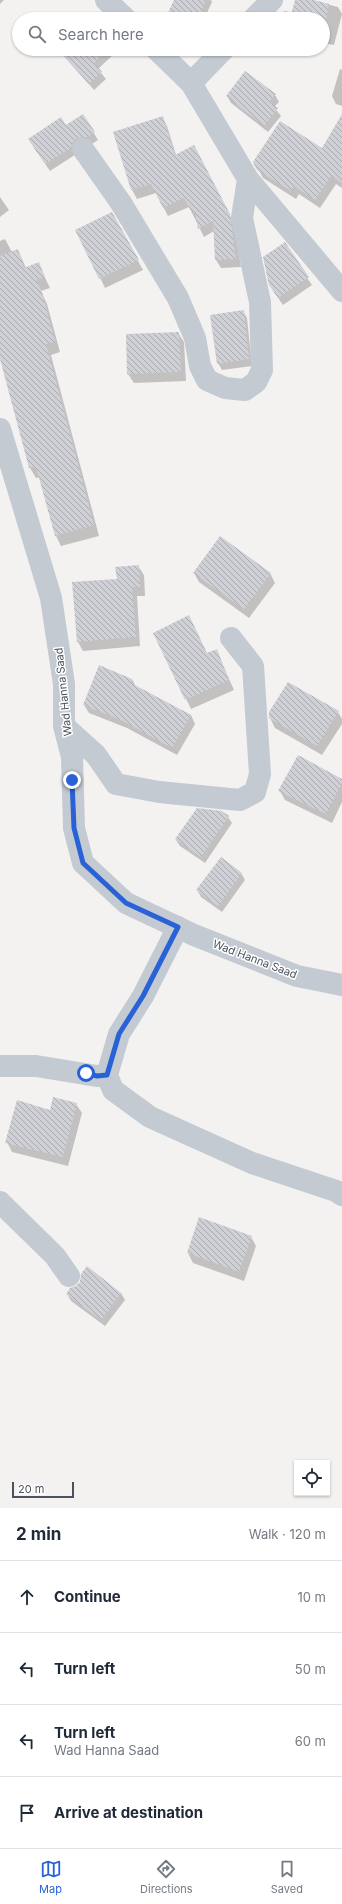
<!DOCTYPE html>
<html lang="en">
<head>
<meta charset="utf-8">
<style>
  :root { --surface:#fff; --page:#f2f2f3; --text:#1f2937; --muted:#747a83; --line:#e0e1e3; --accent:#2962d6 }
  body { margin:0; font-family:Inter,sans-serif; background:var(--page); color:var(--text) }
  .controls { position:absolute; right:12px; bottom:12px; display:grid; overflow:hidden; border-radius:0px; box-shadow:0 1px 3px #0004 }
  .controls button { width:36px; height:36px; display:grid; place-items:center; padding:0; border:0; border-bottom:1px solid var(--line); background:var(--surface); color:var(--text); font:20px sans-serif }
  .scale { position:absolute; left:12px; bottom:10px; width:62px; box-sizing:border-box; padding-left:4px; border:2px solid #4b525d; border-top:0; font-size:11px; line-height:14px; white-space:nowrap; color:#4b525d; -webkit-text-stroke:3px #fff; paint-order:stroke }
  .stop { position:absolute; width:12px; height:12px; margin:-9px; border:3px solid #2962d6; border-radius:50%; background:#fff }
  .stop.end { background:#2962d6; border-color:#fff; box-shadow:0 1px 4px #0008 }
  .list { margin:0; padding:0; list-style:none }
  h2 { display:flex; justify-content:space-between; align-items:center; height:52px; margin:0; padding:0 16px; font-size:17px }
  h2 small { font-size:13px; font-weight:400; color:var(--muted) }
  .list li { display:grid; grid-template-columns:26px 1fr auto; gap:12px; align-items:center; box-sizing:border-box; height:72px; padding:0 16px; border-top:1px solid var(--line) }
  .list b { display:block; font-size:15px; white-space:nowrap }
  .list p { margin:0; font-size:13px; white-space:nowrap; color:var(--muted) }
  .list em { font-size:13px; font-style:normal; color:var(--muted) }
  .icon { flex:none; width:22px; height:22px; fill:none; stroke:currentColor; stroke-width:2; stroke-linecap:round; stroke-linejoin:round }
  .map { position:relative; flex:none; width:342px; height:1508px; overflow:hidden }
  .search { position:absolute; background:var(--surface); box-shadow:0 1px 3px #0004; left:12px; right:12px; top:12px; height:44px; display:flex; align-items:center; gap:10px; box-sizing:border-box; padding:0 14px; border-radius:22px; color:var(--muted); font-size:15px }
  .sheet { height:340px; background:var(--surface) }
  nav { display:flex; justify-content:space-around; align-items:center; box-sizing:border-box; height:56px; border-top:1px solid var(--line); background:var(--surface); font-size:11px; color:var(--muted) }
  nav a { display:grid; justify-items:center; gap:2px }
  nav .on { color:var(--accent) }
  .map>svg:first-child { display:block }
</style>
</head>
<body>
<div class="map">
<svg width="342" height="1508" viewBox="0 0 342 1508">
  <defs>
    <pattern id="building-back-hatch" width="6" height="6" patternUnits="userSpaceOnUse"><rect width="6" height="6" fill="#cfd0d5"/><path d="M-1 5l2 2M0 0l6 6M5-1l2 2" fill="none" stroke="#aaabb0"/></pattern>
  </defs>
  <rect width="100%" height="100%" fill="#f3f2f1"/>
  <!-- shadow -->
  <path fill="#0003" d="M0 0H4L0 4Z
    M175 0H211L212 2 207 13 219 19H166Z
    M296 0H310L338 7 342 14 334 45 323 43V19H282L284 11 293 13Z
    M58 49H111L114 54 98 69 106 79 94 90Z
    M279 49H297L296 54Z
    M340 69 342 70V106L336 104 332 96Z
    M275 95 279 102 274 107 281 116 268 132 231 103 227 96Z
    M83 115 98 140 50 171 33 146Z
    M342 116V188L336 184 320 208 299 194 296 199 263 178 254 162 322 149Z
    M162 117 167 126 176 155H199L234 224 241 267 221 268 216 260 214 231 204 237 189 207 168 216 156 193 137 199 132 190 114 132Z
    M0 197 9 210 0 217Z
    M112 214 143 270 105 288 77 230Z
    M5 239 12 252 18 250 26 268 38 263 50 288 41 291 47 304 60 352 51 355 99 536 61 546 56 536 40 477 36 478 30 468 0 356V241Z
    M284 244 312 285 283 305 274 292Z
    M243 311 247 318 252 366 222 370 218 363Z
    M178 333 184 342 186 381 134 383 128 374Z
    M138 566 144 575 145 596H137L140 646 83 651 78 642 73 583 118 580Z
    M194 573H270L275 583 249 618 199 582Z
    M189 617 207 654 216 650 234 690 191 709 154 633Z
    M132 679 136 687 191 715 195 724 177 755 127 728 89 713 84 705Z
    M338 712 342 719V724L322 755 275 728 270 718Z
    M342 780V802L332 823 285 800 280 791Z
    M228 817 232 823 205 863 180 846 176 840Z
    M241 873 245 880 222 912 201 897 197 890Z
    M76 1104 82 1113 68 1166 12 1152 7 1142 51 1111Z
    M251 1237 256 1246 244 1281 193 1263 188 1253Z
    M121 1293 125 1300 105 1326 71 1301 67 1294Z"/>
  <!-- building -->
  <path fill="url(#building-back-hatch)" d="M174 0H206L198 19H165Z
    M295 0H314L329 4 326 19H290Z
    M57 49H108L94 63 102 72 89 84Z
    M245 71 276 94 269 102 278 108 264 126 226 96Z
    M83 114 95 132 87 137H82L76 139 72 143 71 148 45 164 28 139 61 117 66 125Z
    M342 114V183L331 176 315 200 294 186 291 191 257 170 253 162 280 121 322 148Z
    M163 116 175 155 194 145 230 214 236 259 215 260 213 221 198 229 195 211H191L184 198 163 208 151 184 131 190 113 132Z
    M112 212 139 260 99 279 75 230Z
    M285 242 309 277 278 298 269 285 263 257Z
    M18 249 24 268 39 262 45 277 36 280 42 292 55 342 46 344 94 525 55 536 36 467 29 468 0 359V256Z
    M244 310 249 359 217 364 210 315Z
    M179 332 181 372 127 374 126 334Z
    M220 536 271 573 244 609 193 573Z
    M139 565 140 587H132L136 637 77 642 72 582 117 579 115 567Z
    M189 615 207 653 217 649 229 680 185 700 153 633Z
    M99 665 132 679 131 683 191 715 172 748 121 720 83 705Z
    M288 682 339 711 317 746 269 718V712Z
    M298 755 342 779V783L326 814 278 791Z
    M197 808 222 811 229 816 201 857 175 839Z
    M221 857 242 873 218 906 196 890Z
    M53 1097 77 1103 63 1157 5 1143 17 1100 50 1110Z
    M199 1217 252 1236 239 1272 187 1253Z
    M87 1266 121 1293 101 1320 66 1294 70 1288 76 1286 80 1282 81 1274Z"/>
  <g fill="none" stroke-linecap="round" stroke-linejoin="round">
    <!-- minor -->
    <path stroke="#c3cad1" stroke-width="22" d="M106 0 126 19
      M253 19 272 0
      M156 49 191 83 248 179 342 291
      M191 83 224 49
      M83 149 121 203 178 298 195 338 200 366 207 380 225 388 245 390 256 382 262 370 260 302 242 218 248 179
      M0 429 51 598 64 684V726L72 757 74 828 83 863 126 903 194 935 297 976 342 985
      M64 726 96 755 116 784 159 792 240 800 255 792 260 774 253 666 231 638
      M178 927 143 996 119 1034 107 1075 113 1090 150 1117 252 1163 336 1191 342 1195
      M0 1066H36L97 1076 107 1075
      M0 1202 55 1256 69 1276"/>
  </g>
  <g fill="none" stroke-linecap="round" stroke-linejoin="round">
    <!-- route -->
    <path stroke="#2962d6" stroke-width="5" d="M72 780 74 828 83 863 126 903 178 927 143 996 119 1034 107 1075 97 1076 86 1073"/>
  </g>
  <g text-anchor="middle" stroke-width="3" stroke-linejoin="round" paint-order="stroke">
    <!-- street labels -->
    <g font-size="11" fill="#4b525d" stroke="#fff">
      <text transform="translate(63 692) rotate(-96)" y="4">Wad Hanna Saad</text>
      <text transform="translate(255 959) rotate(21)" y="4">Wad Hanna Saad</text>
    </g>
  </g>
</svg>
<div class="controls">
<button><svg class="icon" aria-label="locate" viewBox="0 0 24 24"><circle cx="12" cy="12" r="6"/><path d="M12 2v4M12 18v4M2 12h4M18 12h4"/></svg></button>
</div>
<div class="scale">20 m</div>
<div class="stop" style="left:86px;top:1073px"></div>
<div class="stop end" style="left:72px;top:780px"></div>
<div class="search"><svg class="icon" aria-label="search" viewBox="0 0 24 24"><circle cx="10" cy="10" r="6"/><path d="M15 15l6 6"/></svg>Search here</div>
</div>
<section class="sheet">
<h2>2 min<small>Walk · 120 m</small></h2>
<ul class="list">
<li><svg class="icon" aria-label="ahead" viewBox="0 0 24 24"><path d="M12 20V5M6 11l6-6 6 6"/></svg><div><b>Continue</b></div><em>10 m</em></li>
<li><svg class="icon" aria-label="left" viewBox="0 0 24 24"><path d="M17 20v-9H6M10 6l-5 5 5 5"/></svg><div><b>Turn left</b></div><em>50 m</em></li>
<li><svg class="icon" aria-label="left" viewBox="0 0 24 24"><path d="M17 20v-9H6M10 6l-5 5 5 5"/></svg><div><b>Turn left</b><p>Wad Hanna Saad</p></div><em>60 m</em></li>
<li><svg class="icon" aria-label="arrive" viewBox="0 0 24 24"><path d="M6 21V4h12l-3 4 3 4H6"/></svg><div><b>Arrive at destination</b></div></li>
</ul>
</section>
<nav>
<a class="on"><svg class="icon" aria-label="map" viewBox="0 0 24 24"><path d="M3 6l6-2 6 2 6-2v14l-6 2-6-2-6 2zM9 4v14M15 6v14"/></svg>Map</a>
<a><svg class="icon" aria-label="directions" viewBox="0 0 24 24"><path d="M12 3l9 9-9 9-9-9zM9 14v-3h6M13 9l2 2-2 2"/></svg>Directions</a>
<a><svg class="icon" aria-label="saved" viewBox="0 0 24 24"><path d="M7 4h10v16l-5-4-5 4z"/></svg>Saved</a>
</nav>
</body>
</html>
